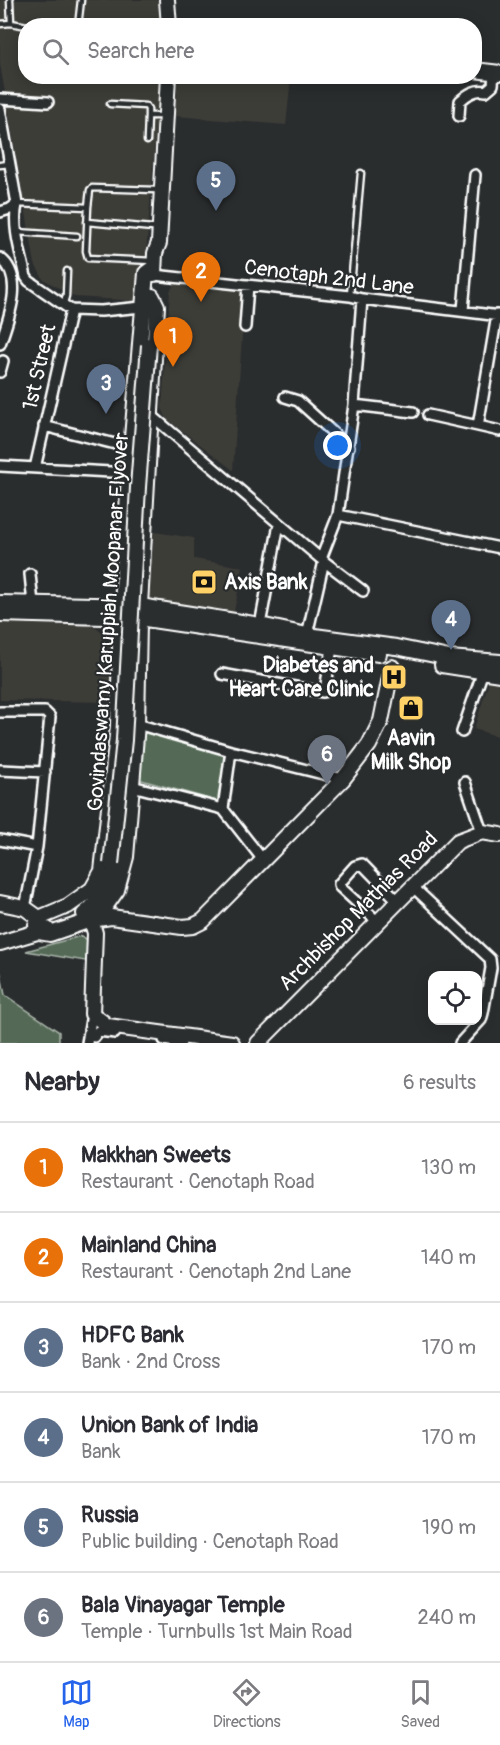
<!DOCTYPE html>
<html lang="en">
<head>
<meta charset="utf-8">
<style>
  :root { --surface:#fff; --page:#f2f2f3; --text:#2b2b33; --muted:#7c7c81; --line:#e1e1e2; --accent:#2563eb }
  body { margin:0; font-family:Pangolin,sans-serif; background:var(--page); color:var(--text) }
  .controls { position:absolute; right:18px; bottom:18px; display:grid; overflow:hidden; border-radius:12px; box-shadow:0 3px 15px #0003 }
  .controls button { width:54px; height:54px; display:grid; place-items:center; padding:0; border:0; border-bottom:2px solid var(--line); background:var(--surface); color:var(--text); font:30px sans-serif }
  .you { position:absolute; left:338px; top:446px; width:21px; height:21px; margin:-15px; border:4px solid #fff; border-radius:50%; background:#1a73e8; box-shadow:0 0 0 9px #1a73e833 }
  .badge { display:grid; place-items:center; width:39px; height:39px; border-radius:50%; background:var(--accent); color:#fff; font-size:20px; font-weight:700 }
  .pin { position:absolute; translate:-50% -50px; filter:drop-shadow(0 2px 3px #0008) }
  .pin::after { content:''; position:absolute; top:32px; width:21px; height:18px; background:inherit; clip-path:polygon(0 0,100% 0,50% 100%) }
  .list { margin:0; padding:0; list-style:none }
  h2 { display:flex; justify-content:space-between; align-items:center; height:78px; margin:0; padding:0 24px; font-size:26px }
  h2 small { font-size:20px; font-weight:400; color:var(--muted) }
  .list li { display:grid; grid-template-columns:39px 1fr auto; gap:18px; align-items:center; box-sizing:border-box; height:90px; padding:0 24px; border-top:2px solid var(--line) }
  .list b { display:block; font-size:22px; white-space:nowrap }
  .list p { margin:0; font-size:20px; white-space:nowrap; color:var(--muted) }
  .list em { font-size:20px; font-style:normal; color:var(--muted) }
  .icon { flex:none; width:33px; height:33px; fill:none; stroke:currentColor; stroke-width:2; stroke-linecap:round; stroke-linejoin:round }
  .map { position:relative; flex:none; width:500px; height:1043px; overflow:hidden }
  .search { position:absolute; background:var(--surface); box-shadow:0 3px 15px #0003; left:18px; right:18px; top:18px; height:66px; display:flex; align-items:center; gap:15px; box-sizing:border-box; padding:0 21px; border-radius:24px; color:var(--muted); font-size:22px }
  .sheet { height:618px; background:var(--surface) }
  nav { display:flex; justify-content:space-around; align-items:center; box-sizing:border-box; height:84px; border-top:2px solid var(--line); background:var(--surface); font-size:16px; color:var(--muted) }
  nav a { display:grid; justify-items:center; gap:3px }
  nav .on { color:var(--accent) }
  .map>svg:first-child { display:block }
</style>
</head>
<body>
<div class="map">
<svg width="500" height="1043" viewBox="0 0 500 1043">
  <rect width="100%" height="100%" fill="#2a2d2e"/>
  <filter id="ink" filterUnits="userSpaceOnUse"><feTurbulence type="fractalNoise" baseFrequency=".0167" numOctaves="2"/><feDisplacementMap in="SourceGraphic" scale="12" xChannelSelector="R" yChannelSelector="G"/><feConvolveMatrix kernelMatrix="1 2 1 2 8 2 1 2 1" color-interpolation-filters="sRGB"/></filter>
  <g filter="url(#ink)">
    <!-- built -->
    <path fill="#3d3d39" d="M0 0H158L160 25 26 26V76L160 77 143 292 139 301 75 297 43 279 35 264 0 64Z
      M178 77H291L286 125 175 116Z
      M174 284 245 291 233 470 167 419 162 408 170 292Z
      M154 532 194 538V559L243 567 233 616 152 604 149 599Z
      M0 622 87 624 107 634 112 643 109 702 0 700Z
      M490 678 500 680V737L474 729Z"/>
    <!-- green -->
    <path fill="#546b57" stroke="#aab5ab" stroke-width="1.5" d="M140 731 225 754 220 802 138 779Z
      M81 936 93 943 91 962 26 951Z
      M0 970 5 995 59 1032V1043H0Z"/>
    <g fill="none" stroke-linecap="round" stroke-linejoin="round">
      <!-- lane casing -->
      <g stroke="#fff" stroke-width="9">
        <path id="lane" d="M10 0 11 23 27 26
          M0 24 11 23
          M78 26 81 0
          M110 104 146 106 148 109V116
          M147 141 148 116H159
          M0 165 10 164
          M17 204 88 207 90 190 92 188 156 190
          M88 207 86 251 88 258 153 261
          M87 222 153 228
          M17 232 77 236
          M350 296 361 173
          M63 306 66 296 67 271"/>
      </g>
      <!-- street casing -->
      <g stroke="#fff" stroke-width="14">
        <path id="street" d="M0 99 48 102
          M0 109 17 204C12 228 21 253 26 277L29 281 71 310 101 311 142 307
          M459 116 460 101C468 94 475 89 486 91L493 85 494 73
          M0 212 10 209 17 204
          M0 258C26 277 8 320 0 344
          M154 275 350 296 362 299 500 316
          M463 310 475 175
          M497 315 478 426 500 431
          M245 327 248 285
          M0 372 3 361
          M285 397 298 401 349 447
          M354 405 413 412
          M151 415 321 559 363 591
          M428 415 478 426
          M44 426 131 448
          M0 466 129 473
          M35 468 71 310
          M338 515 500 548
          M321 559 338 515 354 405 362 299
          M30 574 33 604
          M260 625 279 524
          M307 635 324 561
          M222 674 323 692 325 690 332 648
          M0 712H45L50 717 37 847 25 908
          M137 724 231 751 343 779
          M462 732 483 671
          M0 770 45 772
          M465 782 482 832
          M132 786 223 809 231 751
          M223 809 263 860
          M0 840 37 847
          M413 887 490 959 491 968 483 1013 481 1020 460 1043
          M378 922 340 887 339 884 355 866 362 864 366 868 398 901
          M94 1037 98 1031 115 1033
          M164 1040 181 1043
          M87 1043 92 1014"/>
      </g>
      <!-- secondary casing -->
      <g stroke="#fff" stroke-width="18">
        <path id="secondary" d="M167 0 169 26
          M474 70 500 73
          M154 274 155 253 159 243 168 76
          M0 603 140 606 260 625 307 635 396 647 449 658 500 662
          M0 614 139 618 379 654
          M442 665 500 674
          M0 903 25 908 39 918
          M84 914C99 902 112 884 111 864
          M36 925 39 918 68 906 92 889 102 871 118 726 120 645 129 473 146 273 154 267
          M39 932 50 934 91 920 105 907 117 890 126 857 137 724 139 623 157 306 152 296
          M0 943 47 929
          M232 1043 108 1026 92 1014 95 933 91 920 111 917 182 927 193 926 203 921 343 779 369 745 381 721 392 667
          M258 1043 458 841 482 832 500 835"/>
      </g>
      <!-- lane -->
      <use href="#lane" stroke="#2a2d2e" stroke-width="4.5"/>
      <!-- street -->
      <use href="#street" stroke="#2a2d2e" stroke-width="9"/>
      <!-- secondary -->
      <use href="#secondary" stroke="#2a2d2e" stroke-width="14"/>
      <!-- secondary-bridge casing -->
      <g stroke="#fff" stroke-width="18" stroke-linecap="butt">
        <path id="secondary-bridge" d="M111 864 124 740 138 487 149 345"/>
      </g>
      <!-- secondary-bridge -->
      <use href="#secondary-bridge" stroke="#2a2d2e" stroke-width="14"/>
    </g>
  </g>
  <!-- icons -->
  <defs>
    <g id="bank-square" transform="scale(1.35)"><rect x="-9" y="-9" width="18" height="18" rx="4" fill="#ffd166" stroke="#2a2d2e"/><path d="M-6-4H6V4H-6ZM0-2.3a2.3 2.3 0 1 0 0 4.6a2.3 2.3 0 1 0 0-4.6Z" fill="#111"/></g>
    <g id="hospital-square" transform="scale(1.35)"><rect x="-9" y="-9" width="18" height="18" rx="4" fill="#ffd166" stroke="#2a2d2e"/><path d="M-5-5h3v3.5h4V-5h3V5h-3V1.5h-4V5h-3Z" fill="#111"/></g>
    <g id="shop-square" transform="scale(1.35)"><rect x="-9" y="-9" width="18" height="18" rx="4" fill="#ffd166" stroke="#2a2d2e"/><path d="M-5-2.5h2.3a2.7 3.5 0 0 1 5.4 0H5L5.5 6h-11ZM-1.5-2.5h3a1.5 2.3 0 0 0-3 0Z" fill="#111"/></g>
  </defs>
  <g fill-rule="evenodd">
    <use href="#bank-square" x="204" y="582"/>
    <use href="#hospital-square" x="394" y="677"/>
    <use href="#shop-square" x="411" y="708"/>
  </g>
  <g text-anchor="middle" stroke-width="4.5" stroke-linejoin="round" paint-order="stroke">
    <!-- street labels -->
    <g font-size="21" fill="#fff" stroke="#2a2d2e">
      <text transform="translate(329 277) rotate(7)" y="7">Cenotaph 2nd Lane</text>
      <text transform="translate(39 367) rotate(-77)" y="7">1st Street</text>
      <text transform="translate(108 622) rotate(-86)" y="7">Govindaswamy Karuppiah Moopanar Flyover</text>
      <text transform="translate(358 911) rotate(-45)" y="7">Archbishop Mathias Road</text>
    </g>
    <!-- poi labels -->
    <g font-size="21" font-weight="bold" fill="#fff" stroke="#2a2d2e" text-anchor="start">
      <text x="224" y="589">Axis Bank</text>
      <text x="374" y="672" text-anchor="end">Diabetes and<tspan x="374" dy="24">Heart Care Clinic</tspan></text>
      <text x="411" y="745" text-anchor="middle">Aavin<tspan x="411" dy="24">Milk Shop</tspan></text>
    </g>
  </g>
</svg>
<div class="controls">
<button><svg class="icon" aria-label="locate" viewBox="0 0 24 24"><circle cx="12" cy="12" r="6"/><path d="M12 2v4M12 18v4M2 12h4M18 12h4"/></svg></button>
</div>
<div class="you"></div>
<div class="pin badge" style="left:173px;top:367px;background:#e8710a">1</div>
<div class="pin badge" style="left:201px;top:302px;background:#e8710a">2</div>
<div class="pin badge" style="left:106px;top:414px;background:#5c6f8a">3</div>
<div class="pin badge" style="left:451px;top:650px;background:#5c6f8a">4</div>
<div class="pin badge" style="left:216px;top:211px;background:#5c6f8a">5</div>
<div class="pin badge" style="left:327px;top:785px;background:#6b7280">6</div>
<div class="search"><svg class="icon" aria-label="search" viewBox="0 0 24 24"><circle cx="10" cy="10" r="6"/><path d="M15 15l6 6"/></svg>Search here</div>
</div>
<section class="sheet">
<h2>Nearby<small>6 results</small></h2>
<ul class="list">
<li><span class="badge" style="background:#e8710a">1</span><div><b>Makkhan Sweets</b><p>Restaurant · Cenotaph Road</p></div><em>130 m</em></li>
<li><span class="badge" style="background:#e8710a">2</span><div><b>Mainland China</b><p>Restaurant · Cenotaph 2nd Lane</p></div><em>140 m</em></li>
<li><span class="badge" style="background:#5c6f8a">3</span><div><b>HDFC Bank</b><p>Bank · 2nd Cross</p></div><em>170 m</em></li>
<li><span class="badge" style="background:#5c6f8a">4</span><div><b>Union Bank of India</b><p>Bank</p></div><em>170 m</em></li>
<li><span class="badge" style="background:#5c6f8a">5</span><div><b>Russia</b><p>Public building · Cenotaph Road</p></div><em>190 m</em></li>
<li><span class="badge" style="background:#6b7280">6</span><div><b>Bala Vinayagar Temple</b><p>Temple · Turnbulls 1st Main Road</p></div><em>240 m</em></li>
</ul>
</section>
<nav>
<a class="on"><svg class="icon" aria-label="map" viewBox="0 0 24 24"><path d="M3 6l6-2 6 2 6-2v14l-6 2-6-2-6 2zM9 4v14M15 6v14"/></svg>Map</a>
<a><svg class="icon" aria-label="directions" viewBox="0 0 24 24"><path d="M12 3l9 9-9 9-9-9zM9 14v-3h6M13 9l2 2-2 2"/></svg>Directions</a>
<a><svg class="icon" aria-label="saved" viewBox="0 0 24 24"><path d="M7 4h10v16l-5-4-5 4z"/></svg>Saved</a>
</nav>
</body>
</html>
